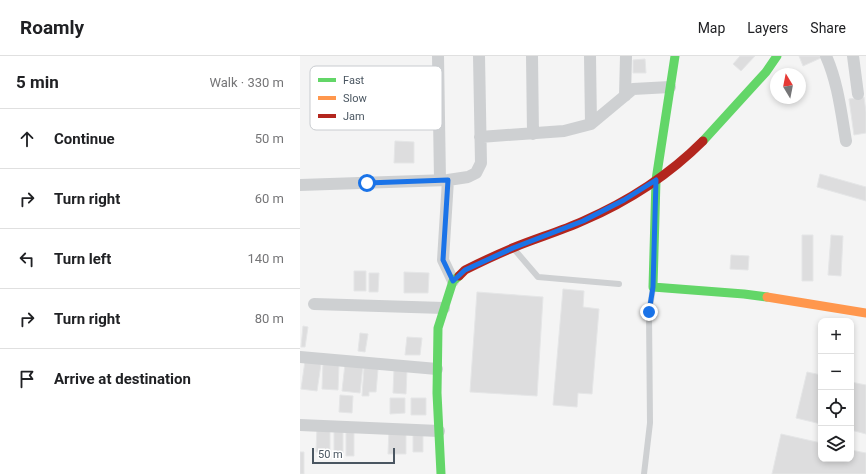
<!DOCTYPE html>
<html lang="en">
<head>
<meta charset="utf-8">
<style>
  :root { --surface:#fff; --page:#f6f6f6; --text:#202124; --muted:#757577; --line:#e0e0e0 }
  body { margin:0; font-family:Roboto,sans-serif; background:var(--page); color:var(--text) }
  .controls { position:absolute; right:12px; bottom:12px; display:grid; overflow:hidden; border-radius:8px; box-shadow:0 2px 6px #0003 }
  .controls button { width:36px; height:36px; display:grid; place-items:center; padding:0; border:0; border-bottom:1px solid var(--line); background:var(--surface); color:var(--text); font:20px sans-serif }
  .compass { position:absolute; left:470px; top:12px; width:36px; height:36px; border-radius:50%; background:var(--surface); box-shadow:0 2px 6px #0003; rotate:350deg }
  .scale { position:absolute; left:12px; bottom:10px; width:83px; box-sizing:border-box; padding-left:4px; border:2px solid #4a5661; border-top:0; font-size:11px; line-height:14px; white-space:nowrap; color:#4a5661; -webkit-text-stroke:3px #fff; paint-order:stroke }
  .stop { position:absolute; width:12px; height:12px; margin:-9px; border:3px solid #1a73e8; border-radius:50%; background:#fff }
  .stop.end { background:#1a73e8; border-color:#fff; box-shadow:0 1px 4px #0008 }
  .list { margin:0; padding:0; list-style:none }
  h2 { display:flex; justify-content:space-between; align-items:center; height:52px; margin:0; padding:0 16px; font-size:17px }
  h2 small { font-size:13px; font-weight:400; color:var(--muted) }
  .list li { display:grid; grid-template-columns:26px 1fr auto; gap:12px; align-items:center; box-sizing:border-box; height:60px; padding:0 16px; border-top:1px solid var(--line) }
  .list b { display:block; font-size:15px; white-space:nowrap }
  .list em { font-size:13px; font-style:normal; color:var(--muted) }
  .icon { flex:none; width:22px; height:22px; fill:none; stroke:currentColor; stroke-width:2; stroke-linecap:round; stroke-linejoin:round }
  .map { position:relative; flex:none; width:566px; height:418px; overflow:hidden }
  header { display:flex; align-items:center; gap:24px; box-sizing:border-box; height:56px; padding:0 20px; background:var(--surface); border-bottom:1px solid var(--line) }
  header strong { font-size:19px }
  nav { display:flex; gap:22px; margin-inline-start:auto; font-size:14px }
  main { display:flex }
  aside { flex:1; background:var(--surface) }
  .map>svg:first-child { display:block }
</style>
</head>
<body>
<header>
<strong>Roamly</strong>
<nav><a>Map</a><a>Layers</a><a>Share</a></nav>
</header>
<main>
<aside>
<h2>5 min<small>Walk · 330 m</small></h2>
<ul class="list">
<li><svg class="icon" aria-label="ahead" viewBox="0 0 24 24"><path d="M12 20V5M6 11l6-6 6 6"/></svg><div><b>Continue</b></div><em>50 m</em></li>
<li><svg class="icon" aria-label="right" viewBox="0 0 24 24"><path d="M7 20v-9h11M14 6l5 5-5 5"/></svg><div><b>Turn right</b></div><em>60 m</em></li>
<li><svg class="icon" aria-label="left" viewBox="0 0 24 24"><path d="M17 20v-9H6M10 6l-5 5 5 5"/></svg><div><b>Turn left</b></div><em>140 m</em></li>
<li><svg class="icon" aria-label="right" viewBox="0 0 24 24"><path d="M7 20v-9h11M14 6l5 5-5 5"/></svg><div><b>Turn right</b></div><em>80 m</em></li>
<li><svg class="icon" aria-label="arrive" viewBox="0 0 24 24"><path d="M6 21V4h12l-3 4 3 4H6"/></svg><div><b>Arrive at destination</b></div></li>
</ul>
</aside>
<div class="map">
<svg width="566" height="418" viewBox="0 0 566 418">
  <rect width="100%" height="100%" fill="#f4f4f4"/>
  <!-- building -->
  <path fill="#ddddde" stroke="#e5e6e7" d="M440 0H455L441 15 433 8Z
    M499 0H522L523 1 503 10Z
    M345 3 346 17H333V4Z
    M564 41 566 56V77L554 79 549 43Z
    M95 85 114 86V107H94Z
    M520 118 566 131V145L517 131Z
    M502 179H513V225H502Z
    M531 179 543 180 541 220 528 219Z
    M431 199 449 200 448 214 430 213Z
    M54 215H66V235H54Z
    M104 216 129 217 128 237H104Z
    M69 217H79L78 236H69Z
    M263 233 284 235 283 251 299 253 292 338 278 337 277 351 253 349Z
    M177 236 243 241 237 340 170 336Z
    M3 270 8 271 5 291H1Z
    M60 277 68 278 65 296 58 295Z
    M107 281 122 282 120 299H105Z
    M5 305 21 308 17 335 1 333Z
    M23 307 39 308 38 334 22 333Z
    M45 308 63 309 60 337 42 335Z
    M64 312 78 313 76 336H69V340H62Z
    M94 313H107L106 338 93 337Z
    M507 316 521 319V368L496 362Z
    M551 326 566 329V378L551 374Z
    M40 339 53 340 52 357 39 356Z
    M90 342H105V357L90 358Z
    M111 342H126V359H111Z
    M17 371H30V396H16Z
    M34 374H43V397H34Z
    M89 374H106V398H88Z
    M113 374H123V396H113Z
    M46 376H54V400H46Z
    M481 378 521 387V403H551V394L566 397V418H472Z
    M0 396H4V418H0Z"/>
  <g fill="none" stroke-linecap="round" stroke-linejoin="round">
    <!-- lane -->
    <path stroke="#ced0d2" stroke-width="6" d="M214 193 238 221 319 228
      M344 418 350 367 349 257 353 232"/>
    <!-- street -->
    <path stroke="#ced0d2" stroke-width="12" d="M138 0 140 124
      M232 0 233 78
      M290 0 291 68
      M526 0C538 27 541 56 546 85
      M553 0 558 38
      M325 40 326 0
      M180 81 264 75 291 68 333 33 370 31
      M148 124 168 121 176 117 181 107 179 0
      M0 129 148 124 143 204 153 225
      M14 248 144 252
      M0 301 137 313
      M0 369 139 375"/>
    <!-- fast -->
    <path stroke="#63d668" stroke-width="9" d="M375 0 356 124 353 231 444 238 467 241
      M403 85 466 16 477 0
      M141 418 137 337 138 272 153 225 159 220"/>
    <!-- slow -->
    <path stroke="#ff974d" stroke-width="9" d="M467 241 566 257"/>
    <!-- jam -->
    <path stroke="#b3261e" stroke-width="9" d="M159 220 165 214C181 206 198 198 215 191 237 182 261 175 283 165 327 146 369 119 403 85"/>
  </g>
  <g fill="none" stroke-linecap="round" stroke-linejoin="round">
    <!-- route -->
    <path stroke="#1a73e8" stroke-width="5" d="M67 127 148 124 143 204 153 225 165 214 213 192 283 165 324 144 356 124 353 231 349 256"/>
  </g>
  <!-- legend -->
  <rect x="10" y="10" width="132" height="64" rx="6" fill="#fff" stroke="#c9ccd0" stroke-width="1"/>
  <rect x="18" y="22" width="18" height="4" fill="#63d668"/>
  <rect x="18" y="40" width="18" height="4" fill="#ff974d"/>
  <rect x="18" y="58" width="18" height="4" fill="#b3261e"/>
  <g font-size="11" fill="#4a5661">
    <text x="43" y="28">Fast</text>
    <text x="43" y="46">Slow</text>
    <text x="43" y="64">Jam</text>
  </g>
</svg>
<div class="controls">
<button>+</button>
<button>−</button>
<button><svg class="icon" aria-label="locate" viewBox="0 0 24 24"><circle cx="12" cy="12" r="6"/><path d="M12 2v4M12 18v4M2 12h4M18 12h4"/></svg></button>
<button><svg class="icon" aria-label="layers" viewBox="0 0 24 24"><path d="M12 4l9 5-9 5-9-5zM3 14l9 5 9-5"/></svg></button>
</div>
<svg class="compass" viewBox="-18 -18 36 36"><path d="M0-13l5 13h-10z" fill="#e53935"/><path d="M0 13l5-13h-10z" fill="#757577"/></svg>
<div class="scale">50 m</div>
<div class="stop" style="left:67px;top:127px"></div>
<div class="stop end" style="left:349px;top:256px"></div>
</div>
</main>
</body>
</html>
